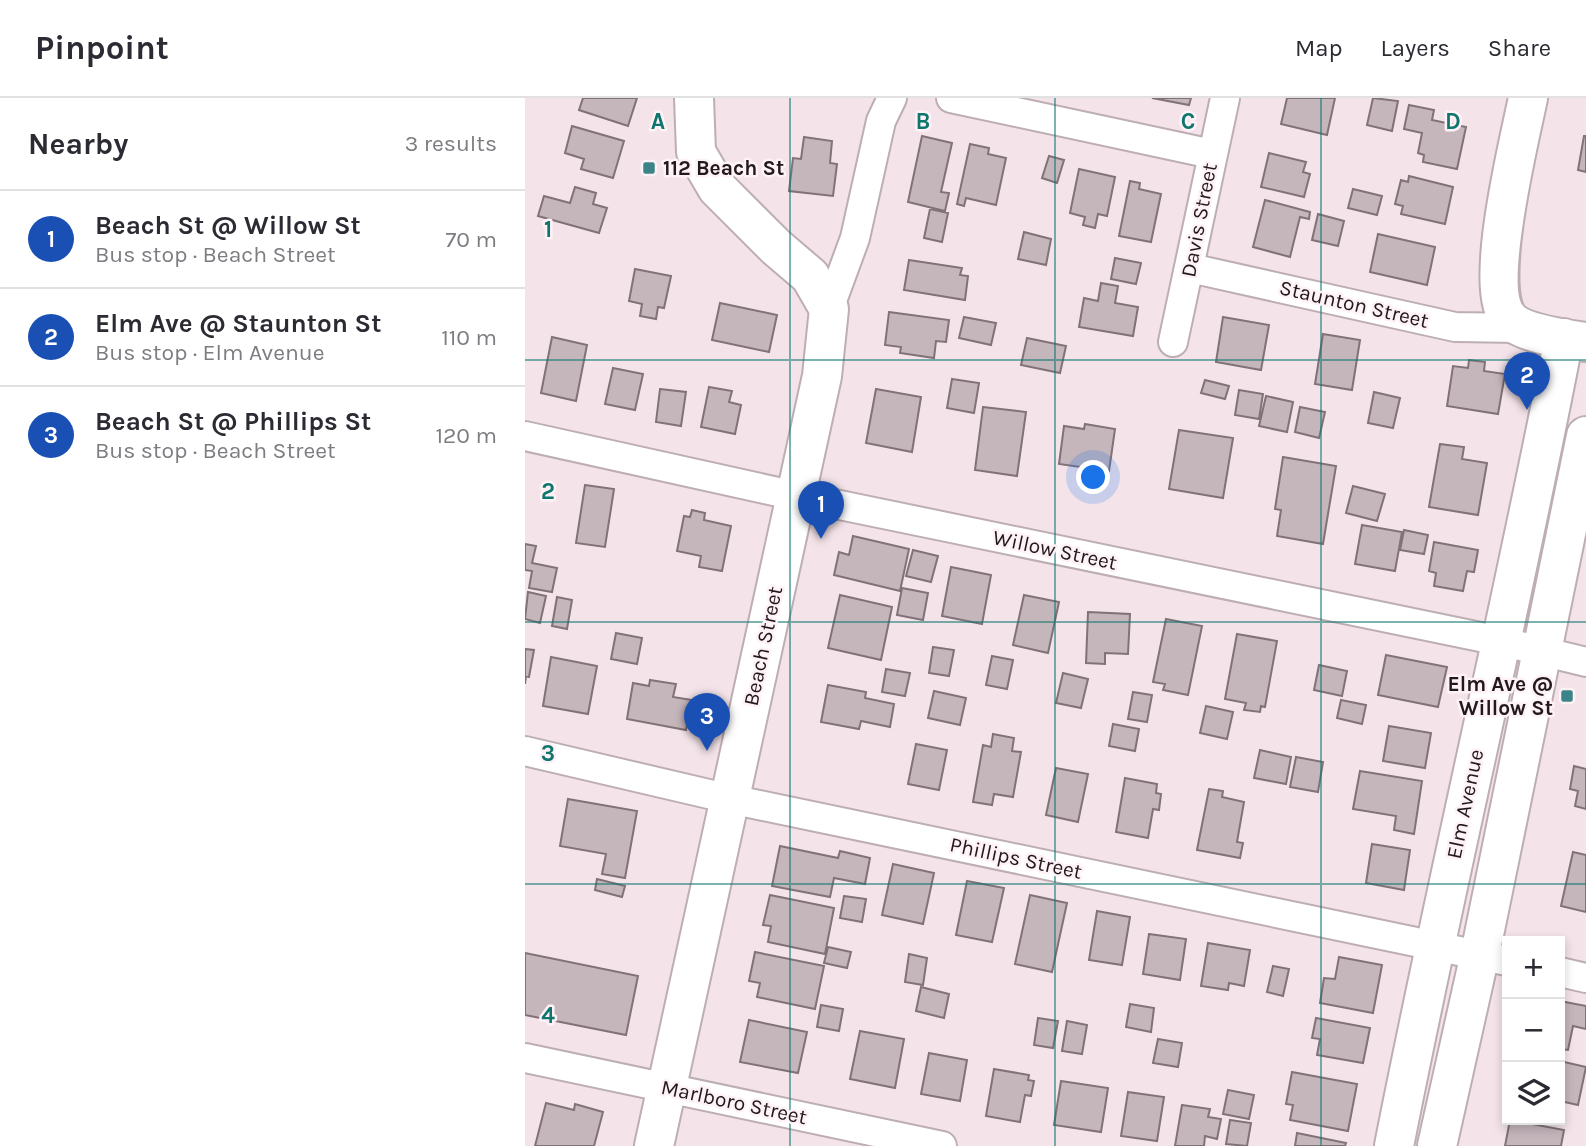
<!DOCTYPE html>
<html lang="en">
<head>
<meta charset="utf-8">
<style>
  :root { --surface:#fff; --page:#f7f7f7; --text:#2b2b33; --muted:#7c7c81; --line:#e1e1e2; --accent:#3c8487 }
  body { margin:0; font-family:Karla,sans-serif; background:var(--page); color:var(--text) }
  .controls { position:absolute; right:21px; bottom:21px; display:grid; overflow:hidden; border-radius:0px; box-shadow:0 4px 10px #0003 }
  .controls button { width:63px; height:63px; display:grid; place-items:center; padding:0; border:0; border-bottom:2px solid var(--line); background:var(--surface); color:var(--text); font:35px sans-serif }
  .you { position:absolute; left:569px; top:380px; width:24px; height:24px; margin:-18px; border:5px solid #fff; border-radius:50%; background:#1a73e8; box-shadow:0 0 0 10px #1a73e833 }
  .badge { display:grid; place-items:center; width:46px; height:46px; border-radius:50%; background:var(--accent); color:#fff; font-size:23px; font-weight:700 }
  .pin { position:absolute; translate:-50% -58px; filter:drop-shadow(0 2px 4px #0008) }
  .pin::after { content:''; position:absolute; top:37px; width:24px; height:21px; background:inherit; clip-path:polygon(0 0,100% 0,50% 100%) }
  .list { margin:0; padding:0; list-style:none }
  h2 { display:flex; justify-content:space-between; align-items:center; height:91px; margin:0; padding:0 28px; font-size:30px }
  h2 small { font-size:23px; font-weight:400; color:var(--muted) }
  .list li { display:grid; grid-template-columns:46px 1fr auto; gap:21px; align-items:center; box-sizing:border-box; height:98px; padding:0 28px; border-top:2px solid var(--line) }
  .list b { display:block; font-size:26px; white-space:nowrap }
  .list p { margin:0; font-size:23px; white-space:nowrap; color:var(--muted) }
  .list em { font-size:23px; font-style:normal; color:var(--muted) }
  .icon { flex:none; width:38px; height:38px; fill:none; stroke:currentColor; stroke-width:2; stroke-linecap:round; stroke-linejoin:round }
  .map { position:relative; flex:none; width:1061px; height:1048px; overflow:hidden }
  header { display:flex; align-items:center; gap:42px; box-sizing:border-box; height:98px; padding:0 35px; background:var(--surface); border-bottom:2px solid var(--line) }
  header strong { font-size:33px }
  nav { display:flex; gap:38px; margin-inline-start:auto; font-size:24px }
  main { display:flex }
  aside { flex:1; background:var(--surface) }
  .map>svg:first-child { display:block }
</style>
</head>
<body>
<header>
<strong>Pinpoint</strong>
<nav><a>Map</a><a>Layers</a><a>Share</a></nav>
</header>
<main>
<aside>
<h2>Nearby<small>3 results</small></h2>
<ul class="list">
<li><span class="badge" style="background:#1a4fb4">1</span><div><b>Beach St @ Willow St</b><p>Bus stop · Beach Street</p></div><em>70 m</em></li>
<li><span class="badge" style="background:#1a4fb4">2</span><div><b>Elm Ave @ Staunton St</b><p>Bus stop · Elm Avenue</p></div><em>110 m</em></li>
<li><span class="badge" style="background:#1a4fb4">3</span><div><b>Beach St @ Phillips St</b><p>Bus stop · Beach Street</p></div><em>120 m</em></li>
</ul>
</aside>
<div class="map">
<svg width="1061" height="1048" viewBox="0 0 1061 1048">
  <rect width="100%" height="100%" fill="#f4e4ea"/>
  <!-- building -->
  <path fill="#c5b6bc" stroke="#807278" stroke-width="2" d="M58 0H112L103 28 54 12Z
    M627 0H666L664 7Z
    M762 0H810L802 37 756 26Z
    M848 0 873 3 867 33 842 27Z
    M884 7 909 12 907 22 941 29 932 71 898 64 899 57 893 55 897 35 879 31Z
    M47 28 99 43 88 80 56 71 59 61 40 55Z
    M397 38 427 45 416 94 424 95 420 113 383 104Z
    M1059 38H1061V74L1053 72Z
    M279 39 307 43 305 65 312 66 308 98 264 93 268 60 276 61Z
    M445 46 464 50 463 56 481 60 471 107 441 100 439 108 432 106Z
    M744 55 781 64 778 74 785 76 779 99 736 89Z
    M524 58 539 62 532 85 517 80Z
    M554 71 590 79 582 118 573 116 570 130 558 127 560 119 545 115Z
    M884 78 928 89 920 126 876 116 878 108 870 106 876 82 883 84Z
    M605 83 615 85 614 91 636 96 626 144 594 138Z
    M50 89 71 95 68 106 82 110 74 135 13 118 19 98 45 105Z
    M828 91 857 98 852 117 823 110Z
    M740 102 785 114 784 121 775 119 765 159 728 149Z
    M405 111 423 115 417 144 399 140Z
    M793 116 819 123 813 148 787 142Z
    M499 134 526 141 521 167 493 161Z
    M853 136 910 149 902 187 845 174Z
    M590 160 616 165 611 186 586 181Z
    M384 162 437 170 435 177 443 178 440 202 379 192Z
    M110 171 146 178 139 210 133 209 131 221 115 218 117 206 104 203Z
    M576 185 593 188 590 205 613 209 608 238 554 229 559 200 573 203Z
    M195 205 252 217 244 254 187 242Z
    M364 214 424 222 421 244 411 243 409 260 375 255 376 249 360 247Z
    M439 219 471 225 466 247 434 240Z
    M698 219 744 227 736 272 691 264Z
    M798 236 835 242 827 292 790 286Z
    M27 239 62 247 51 303 16 295Z
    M502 240 541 248 535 275 496 267Z
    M944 262 960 264 959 273 980 276 973 316 922 308 928 268 943 270Z
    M88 270 118 276 110 312 80 306Z
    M427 281 454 285 449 315 422 310Z
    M680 282 704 288 700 301 676 295Z
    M184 289 207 293 204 304 216 307 210 336 176 329Z
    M135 291 161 294 156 328 131 324Z
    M351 291 396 299 387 354 341 345Z
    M714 292 738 296 734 321 710 317Z
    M849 294 875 300 868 330 843 325Z
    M741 298 768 304 762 334 734 328Z
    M458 309 501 314 492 378 450 372Z
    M775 309 800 314 794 340 770 334Z
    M560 326 590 331 584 373 534 366 539 328 559 331Z
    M654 332 708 340 698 400 644 391Z
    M915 346 939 349 937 361 962 365 953 417 904 409Z
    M758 359 811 368 798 446 752 438 756 412 750 411Z
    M60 387 89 391 80 449 51 445Z
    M828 388 860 396 852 423 821 415Z
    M167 412 180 415 179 422 206 428 197 473 174 469 176 458 152 453 159 418 165 419Z
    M837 427 877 434 870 473 830 466Z
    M879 432 903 437 899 456 875 452Z
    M328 438 384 451 375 493 309 477 314 454 324 457Z
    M909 444 953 452 949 474 942 473 938 493 909 488 911 475 904 473Z
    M0 446 11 448 7 465 32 470 27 494 4 490 7 473 0 472Z
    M388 452 413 458 406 484 381 478Z
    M426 469 466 477 457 526 417 518Z
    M377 490 403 495 398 522 372 517Z
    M3 494 21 498 15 525 0 521Z
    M315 497 367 509 356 562 303 550Z
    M499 497 534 504 523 555 488 547Z
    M32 499 47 502 42 531 27 528Z
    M563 514 605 516 603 556 580 555V566L561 565Z
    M641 521 677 528 663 597 638 592 640 586 628 584Z
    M91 535 117 540 112 566 86 561Z
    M712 536 752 543 740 609 736 608 735 614 719 612 721 605 700 601Z
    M408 549 429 552 424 578 404 575Z
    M0 551 9 552 4 579 1 578 0 586Z
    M861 557 922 569 913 609 853 597Z
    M467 558 488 562 482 591 461 587Z
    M26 559 72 568 63 616 18 608Z
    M794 567 822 573 817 598 789 592Z
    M361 571 385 575 380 598 357 594Z
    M538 575 563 581 556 610 531 605Z
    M125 582 151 586 148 599 167 602 161 632 102 621 108 585 124 588Z
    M303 587 341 594 340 600 369 606 365 629 336 623 334 631 296 624Z
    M409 593 441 600 435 627 403 620Z
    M608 594 627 597 622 624 603 621Z
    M816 602 841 607 837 626 812 620Z
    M681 608 708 614 702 641 675 635Z
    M588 626 614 631 610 653 584 648Z
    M864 628 906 635 900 670 858 663Z
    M468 636 489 640 487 653 496 654 488 699 469 696 467 707 448 704 458 647 466 649Z
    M391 646 422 652 414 692 383 686Z
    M735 652 766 659 761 686 729 680Z
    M771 659 798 664 793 694 765 689Z
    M1049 668 1061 671V711L1050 708 1053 693 1045 691Z
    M531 670 563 676 553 724 521 717Z
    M835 673 897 683 889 736 869 732 871 718 828 711Z
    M600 680 632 686 631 695 636 696 634 712 628 711 623 740 591 734Z
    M684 691 698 693 697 699 719 704 712 744 718 745 715 760 672 752Z
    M43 701 112 713 100 780 77 776 81 756 35 748Z
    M847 746 885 752 879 792 841 785Z
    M255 748 313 760 315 753 345 760 340 786 309 780 305 799 247 788Z
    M1048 754 1061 757V814L1036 808Z
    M368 766 409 775 398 826 357 817Z
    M72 781 100 788 97 799 70 792Z
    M442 783 479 790 467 844 431 837Z
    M245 797 309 810 300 856 243 844 246 828 238 827Z
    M505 797 542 805 527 874 490 866Z
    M319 798 341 801 337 824 315 820Z
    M572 813 605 819 597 867 564 862Z
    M624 836 661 841 655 882 618 876Z
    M683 845 725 852 719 888 704 885 703 892 676 888Z
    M303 849 326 854 322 870 299 865Z
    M230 854 299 868 290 911 232 899 235 885 224 883Z
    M0 855 113 878 101 937 0 917Z
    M384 856 402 860 398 887 380 884Z
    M814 859 857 867 848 915 795 905 799 880 810 881Z
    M748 868 764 871 758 898 742 894Z
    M396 889 424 896 419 920 391 913Z
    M1035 903 1061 908V931L1048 928 1043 952 1035 951Z
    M605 906 629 910 626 934 601 929Z
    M296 907 318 911 314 933 292 929Z
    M513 920 533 923 528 950 509 947Z
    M791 920 845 930 838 965 792 957 795 941 787 940Z
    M224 922 282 934 273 975 215 964Z
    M542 923 562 927 557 956 537 953Z
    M335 933 379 941 370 990 325 981Z
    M633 941 657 945 653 969 628 965Z
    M404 955 442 962 435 1003 396 996Z
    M1035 963 1061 969 1053 1007 1035 1003Z
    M469 971 504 977 503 982 509 983 506 998 500 997 495 1024 461 1018Z
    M767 974 832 986 823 1033 765 1022 768 1007 761 1006Z
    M536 983 583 990 576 1034 529 1027Z
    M703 992 729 997 724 1021 698 1016Z
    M603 994 639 999 632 1043 596 1038Z
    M21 1005 49 1012 50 1006 78 1014 69 1048H10Z
    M657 1007 685 1011 683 1019 696 1021 692 1041 680 1038 679 1048H650Z
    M705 1022 726 1025 722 1048 701 1046Z
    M985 1022 1039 1032 1036 1048H980Z
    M772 1035 821 1045 820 1048H770Z"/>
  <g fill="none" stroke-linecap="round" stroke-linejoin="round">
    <!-- street casing -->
    <g stroke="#bdaeb4" stroke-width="32">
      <path id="street" d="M426 0 687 56
        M665 170 930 229 995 230
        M304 211 330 140 356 23 367 0
        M648 244 700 0
        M0 338 271 398 975 543 1061 564
        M0 653 205 701 982 863
        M1035 874 1061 880
        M0 960 417 1048"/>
    </g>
    <!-- secondary casing -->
    <g stroke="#bdaeb4" stroke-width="42">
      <path id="secondary" d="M1003 0C995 40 956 193 985 222 999 236 1041 241 1061 244
        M129 1048 297 278 304 211 285 178 251 149 192 90 171 54 169 0
        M869 1048C922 778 987 510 1039 240
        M912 1048 955 856 1061 338"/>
    </g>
    <!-- street -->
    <use href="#street" stroke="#fff" stroke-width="28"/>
    <!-- secondary -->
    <use href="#secondary" stroke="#fff" stroke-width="38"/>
  </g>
  <!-- grid -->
  <path fill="none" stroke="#0f766e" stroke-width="2" stroke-opacity="0.55" d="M265 0V1048M530 0V1048M796 0V1048M0 262H1061M0 524H1061M0 786H1061"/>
  <!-- markers -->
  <g fill="#3c8487" stroke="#fff2f7" stroke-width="2.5">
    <rect x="117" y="63" width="14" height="14" rx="3.5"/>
    <rect x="1035" y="591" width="14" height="14" rx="3.5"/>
  </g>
  <g text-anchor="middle" stroke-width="5" stroke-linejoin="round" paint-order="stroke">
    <!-- poi labels -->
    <g font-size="21" font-weight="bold" fill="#201a1d" stroke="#fff2f7" text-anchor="start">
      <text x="138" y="77">112 Beach St</text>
      <text x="1028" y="593" text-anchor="end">Elm Ave @<tspan x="1028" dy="24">Willow St</tspan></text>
    </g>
    <!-- street labels -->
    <g font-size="21" fill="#201a1d" stroke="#fff2f7">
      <text transform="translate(674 122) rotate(-79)" y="7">Davis Street</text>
      <text transform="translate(829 206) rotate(13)" y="7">Staunton Street</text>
      <text transform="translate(530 452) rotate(12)" y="7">Willow Street</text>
      <text transform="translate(238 548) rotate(-78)" y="7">Beach Street</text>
      <text transform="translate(940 706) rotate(-78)" y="7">Elm Avenue</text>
      <text transform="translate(491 760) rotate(12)" y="7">Phillips Street</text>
      <text transform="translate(209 1004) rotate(12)" y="7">Marlboro Street</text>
    </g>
  </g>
  <g font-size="23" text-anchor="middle" font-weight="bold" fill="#0f766e" stroke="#fff2f7" stroke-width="5" stroke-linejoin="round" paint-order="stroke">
    <text x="133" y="31">A</text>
    <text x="398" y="31">B</text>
    <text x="663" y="31">C</text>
    <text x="928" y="31">D</text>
    <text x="23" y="139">1</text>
    <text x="23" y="401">2</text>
    <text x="23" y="663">3</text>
    <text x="23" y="925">4</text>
  </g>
</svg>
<div class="controls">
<button>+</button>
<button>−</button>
<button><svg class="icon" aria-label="layers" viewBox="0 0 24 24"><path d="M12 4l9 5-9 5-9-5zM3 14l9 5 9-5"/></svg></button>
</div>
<div class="you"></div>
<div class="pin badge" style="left:296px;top:441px;background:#1a4fb4">1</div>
<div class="pin badge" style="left:1002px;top:312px;background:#1a4fb4">2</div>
<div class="pin badge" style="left:182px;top:653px;background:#1a4fb4">3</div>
</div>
</main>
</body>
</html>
